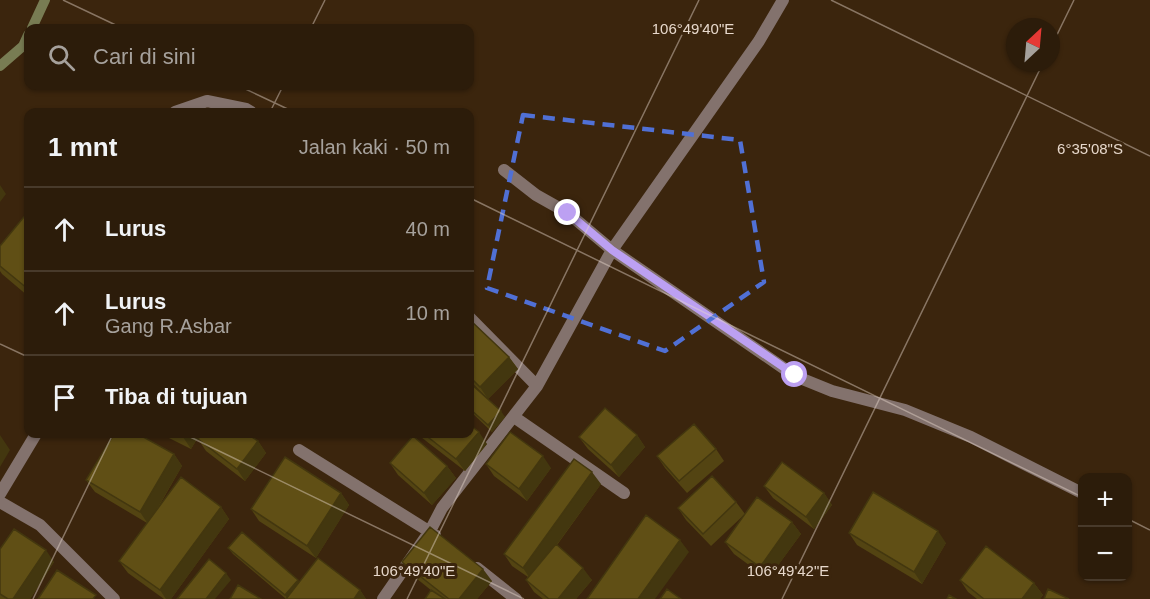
<!DOCTYPE html>
<html lang="id">
<head>
<meta charset="utf-8">
<style>
  :root { --surface:#2c1c0a; --page:#342513; --text:#f1f3f6; --muted:#a6a19c; --line:#483a2b }
  body { margin:0; font-family:Helvetica,sans-serif; background:var(--page); color:var(--text) }
  .controls { position:absolute; right:18px; bottom:18px; display:grid; overflow:hidden; border-radius:12px; box-shadow:0 2px 4px #0004 }
  .controls button { width:54px; height:54px; display:grid; place-items:center; padding:0; border:0; border-bottom:2px solid var(--line); background:var(--surface); color:var(--text); font:30px sans-serif }
  .compass { position:absolute; left:1006px; top:18px; width:54px; height:54px; border-radius:50%; background:var(--surface); box-shadow:0 2px 4px #0004; rotate:26deg }
  .stop { position:absolute; width:18px; height:18px; margin:-14px; border:4px solid #bca0f2; border-radius:50%; background:#fff }
  .stop.end { background:#bca0f2; border-color:#fff; box-shadow:0 2px 6px #0008 }
  .list { margin:0; padding:0; list-style:none }
  h2 { display:flex; justify-content:space-between; align-items:center; height:78px; margin:0; padding:0 24px; font-size:26px }
  h2 small { font-size:20px; font-weight:400; color:var(--muted) }
  .list li { display:grid; grid-template-columns:39px 1fr auto; gap:18px; align-items:center; box-sizing:border-box; height:84px; padding:0 24px; border-top:2px solid var(--line) }
  .list b { display:block; font-size:22px; white-space:nowrap }
  .list p { margin:0; font-size:20px; white-space:nowrap; color:var(--muted) }
  .list em { font-size:20px; font-style:normal; color:var(--muted) }
  .icon { flex:none; width:33px; height:33px; fill:none; stroke:currentColor; stroke-width:2; stroke-linecap:round; stroke-linejoin:round }
  .map { position:relative; flex:none; width:1150px; height:599px; overflow:hidden }
  .search { position:absolute; background:var(--surface); box-shadow:0 2px 4px #0004; left:24px; top:24px; width:450px; height:66px; display:flex; align-items:center; gap:15px; box-sizing:border-box; padding:0 21px; border-radius:12px; color:var(--muted); font-size:22px }
  .panel { position:absolute; background:var(--surface); box-shadow:0 2px 4px #0004; left:24px; top:108px; width:450px; height:330px; border-radius:12px }
  .map>svg:first-child { display:block }
</style>
</head>
<body>
<div class="map">
<svg width="1150" height="599" viewBox="0 0 1150 599">
  <rect width="100%" height="100%" fill="#3b250d"/>
  <g fill="none" stroke-linecap="round" stroke-linejoin="round">
    <!-- stream -->
    <path stroke="#787c53" stroke-width="10" d="M32 28 45 0
      M0 66 23 46 28 35"/>
    <!-- minor -->
    <path stroke="#83726d" stroke-width="12" d="M175 112 207 101 246 109 251 112
      M504 170 536 195 568 213 612 250 795 376 832 391 905 410 971 437 1082 493
      M470 318 537 386
      M514 417 624 493
      M299 450 435 535
      M0 494 36 434
      M0 502 40 525 114 599
      M477 568 516 599
      M383 599 430 531 442 508 537 386 612 250 759 41 783 0"/>
  </g>
  <!-- wall -->
  <path fill="#534412" d="M28 212V296L2 274 0 271V246Z
    M470 320 509 357 518 369 488 399 470 381Z
    M470 383 505 417 492 432 470 411Z
    M161 434H200L191 449Z
    M417 434H470L487 444 465 471Z
    M637 435 645 447 619 477 588 449 579 437Z
    M198 439 258 441 266 453 245 481 206 451Z
    M716 449 724 461 687 493 665 468 657 456Z
    M174 454 182 466 155 513 221 507 229 519 171 599H164L128 573 119 561 147 523 95 492 86 480Z
    M390 463 447 466 456 478 432 505 398 475Z
    M486 464 551 468 527 501 494 476Z
    M601 484 557 545 592 580 576 599H543L534 592 526 580 528 577 512 566 504 554Z
    M764 486 824 493 832 505 814 529 773 498Z
    M341 493 349 505 316 558 259 521 251 509Z
    M736 502 745 514 711 546 686 520 678 508Z
    M792 522 801 534 768 579 734 554 725 542Z
    M849 533 946 543 922 584 857 545Z
    M228 548 299 582 360 590 366 599H286L233 554Z
    M0 549 54 562 30 599H0Z
    M402 562 492 581 477 599H425L432 591 411 574Z
    M960 580 1034 583 1043 595 1040 599H977L968 592Z"/>
  <!-- shaded-wall -->
  <path fill="#43370f" d="M0 185 6 194 0 202Z
    M509 357 518 369 488 399 480 387Z
    M501 411 505 417 492 432 488 425Z
    M479 432 487 444 465 471 456 459Z
    M185 434H200L191 449 183 437Z
    M0 435 10 450 0 467Z
    M637 435 645 447 619 477 611 465Z
    M258 441 266 453 245 481 237 469Z
    M174 454 182 466 148 524 140 512Z
    M543 456 551 468 527 501 519 489Z
    M447 466 456 478 432 505 424 493Z
    M592 472 601 484 531 580 523 568Z
    M341 493 349 505 316 558 307 546Z
    M824 493 832 505 814 529 806 517Z
    M221 507 229 519 171 599H166L160 590Z
    M792 522 801 534 768 579 760 567Z
    M938 531 946 543 922 584 914 572Z
    M680 540 689 552 655 599H638Z
    M46 550 54 562 30 599H13Z
    M583 568 592 580 576 599H558Z
    M483 569 492 581 477 599H459Z
    M226 573 231 580 215 599H206Z
    M298 580 302 586 288 599 285 595Z
    M1034 583 1043 595 1040 599H1022Z
    M360 590 366 599H354Z"/>
  <!-- building -->
  <path fill="#604f15" stroke="#43370f" stroke-width="1.5" d="M28 212V289L0 266V246Z
    M470 320 509 357 480 387 470 377Z
    M470 383 501 411 488 425 470 409Z
    M605 408 637 435 611 465 579 437Z
    M694 424 716 449 679 481 657 456Z
    M470 425 479 432 456 459 424 434H470Z
    M510 432 543 456 519 489 486 464Z
    M114 434H138L174 454 140 512 86 480Z
    M176 434H185L183 437Z
    M202 434H247L258 441 237 469 198 439Z
    M413 436 447 466 424 493 390 463Z
    M285 457 341 493 307 546 251 509Z
    M574 459 592 472 523 568 504 554Z
    M782 462 824 493 806 517 764 486Z
    M712 476 736 502 703 534 678 508Z
    M181 477 221 507 160 590 119 561Z
    M873 492 938 531 914 572 849 533Z
    M757 497 792 522 760 567 725 542Z
    M646 515 680 540 638 599H587Z
    M430 527 483 569 459 599H449L402 562Z
    M14 529 46 550 13 599H8L0 594V549Z
    M242 532 298 580 285 595 228 548Z
    M556 544 583 568 558 599H549L526 580Z
    M986 546 1034 583 1022 599H984L960 580Z
    M318 558 360 590 354 599H286Z
    M209 559 226 573 206 599H177Z
    M57 570 96 595 93 599H38Z
    M238 585 261 599H230Z
    M667 589 681 599H660Z
    M1048 589 1069 599H1044Z
    M431 590 445 599H425Z
    M949 595 956 599H947Z"/>
  <g fill="none" stroke-linecap="round" stroke-linejoin="round">
    <!-- route -->
    <path stroke="#bca0f2" stroke-width="8" d="M568 213 612 250 795 375"/>
  </g>
  <!-- marked area -->
  <path fill="none" stroke="#5070d5" stroke-width="4.5" stroke-dasharray="12 8" stroke-linejoin="round" d="M523 115 740 140 764 282 665 351 487 288Z"/>
  <!-- ticks -->
  <path fill="none" stroke="#e7d8cb" stroke-width="1.5" stroke-opacity="0.45" d="M63 0 122 28M831 0 1150 156M311 28 325 0M1051 47 1074 0M239 86 294 112M270 112 283 86M470 198 1082 497M0 344 28 357M184 434 524 599M1128 519 1150 530M33 599 113 434M407 599 699 0M782 599 1043 63"/>
  <g font-size="15" text-anchor="middle" fill="#e7d8cb" stroke="#3b250d" stroke-width="6" stroke-linejoin="round" paint-order="stroke">
    <text x="693" y="34">106°49'40"E</text>
    <text x="1090" y="154">6°35'08"S</text>
    <text x="414" y="576">106°49'40"E</text>
    <text x="788" y="576">106°49'42"E</text>
  </g>
</svg>
<div class="controls">
<button>+</button>
<button>−</button>
</div>
<svg class="compass" viewBox="-18 -18 36 36"><path d="M0-13l5 13h-10z" fill="#e53935"/><path d="M0 13l5-13h-10z" fill="#a6a19c"/></svg>
<div class="stop" style="left:795px;top:375px"></div>
<div class="stop end" style="left:568px;top:213px"></div>
<div class="search"><svg class="icon" aria-label="search" viewBox="0 0 24 24"><circle cx="10" cy="10" r="6"/><path d="M15 15l6 6"/></svg>Cari di sini</div>
<section class="panel">
<h2>1 mnt<small>Jalan kaki · 50 m</small></h2>
<ul class="list">
<li><svg class="icon" aria-label="ahead" viewBox="0 0 24 24"><path d="M12 20V5M6 11l6-6 6 6"/></svg><div><b>Lurus</b></div><em>40 m</em></li>
<li><svg class="icon" aria-label="ahead" viewBox="0 0 24 24"><path d="M12 20V5M6 11l6-6 6 6"/></svg><div><b>Lurus</b><p>Gang R.Asbar</p></div><em>10 m</em></li>
<li><svg class="icon" aria-label="arrive" viewBox="0 0 24 24"><path d="M6 21V4h12l-3 4 3 4H6"/></svg><div><b>Tiba di tujuan</b></div></li>
</ul>
</section>
</div>
</body>
</html>
